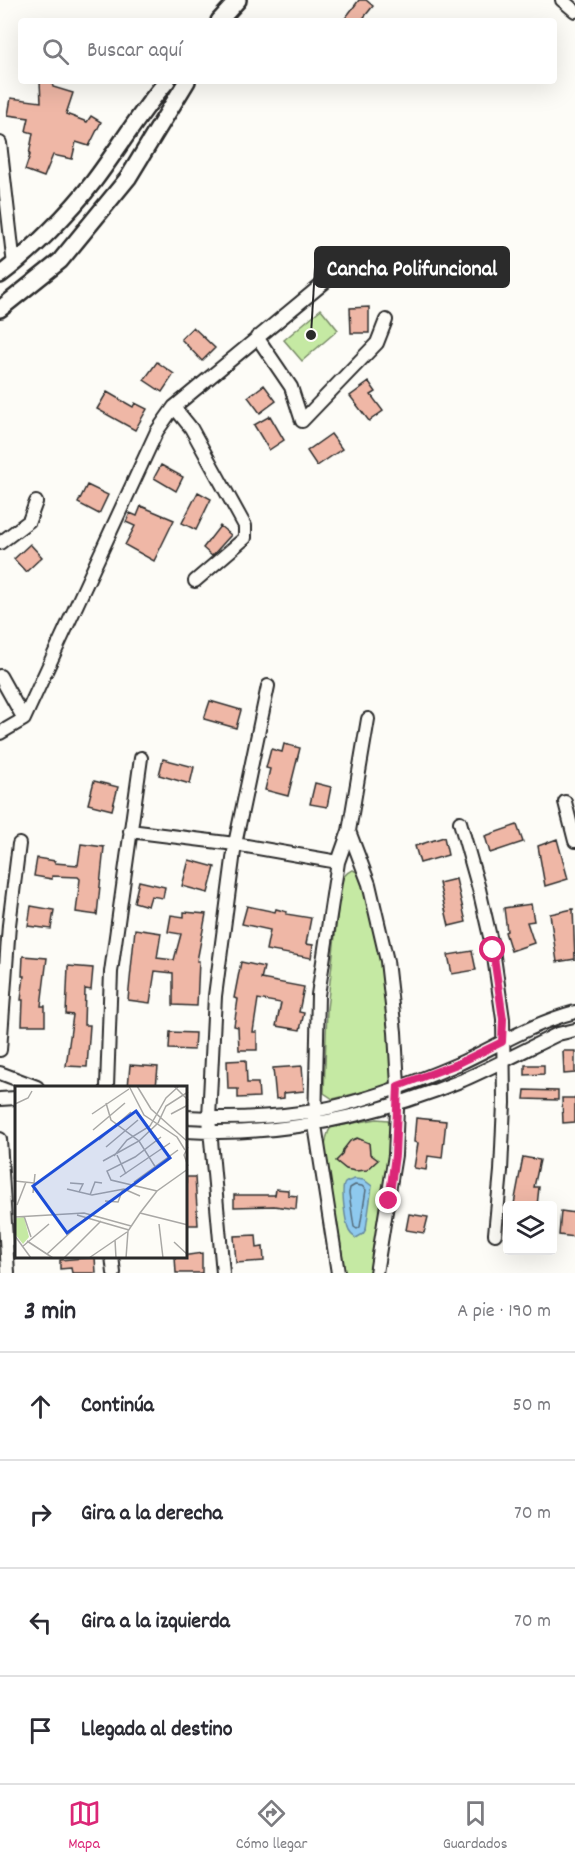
<!DOCTYPE html>
<html lang="es">
<head>
<meta charset="utf-8">
<style>
  :root { --surface:#fff; --page:#f2f2f3; --text:#2b2b33; --muted:#7c7c81; --line:#e1e1e2; --accent:#db2777 }
  body { margin:0; font-family:Dekko,sans-serif; background:var(--page); color:var(--text) }
  .controls { position:absolute; right:18px; bottom:18px; display:grid; overflow:hidden; border-radius:6px; box-shadow:0 6px 24px #0002 }
  .controls button { width:54px; height:54px; display:grid; place-items:center; padding:0; border:0; border-bottom:2px solid var(--line); background:var(--surface); color:var(--text); font:30px sans-serif }
  .stop { position:absolute; width:18px; height:18px; margin:-14px; border:4px solid #db2777; border-radius:50%; background:#fff }
  .stop.end { background:#db2777; border-color:#fff; box-shadow:0 2px 6px #0008 }
  .list { margin:0; padding:0; list-style:none }
  h2 { display:flex; justify-content:space-between; align-items:center; height:78px; margin:0; padding:0 24px; font-size:26px }
  h2 small { font-size:20px; font-weight:400; color:var(--muted) }
  .list li { display:grid; grid-template-columns:39px 1fr auto; gap:18px; align-items:center; box-sizing:border-box; height:108px; padding:0 24px; border-top:2px solid var(--line) }
  .list b { display:block; font-size:22px; white-space:nowrap }
  .list em { font-size:20px; font-style:normal; color:var(--muted) }
  .icon { flex:none; width:33px; height:33px; fill:none; stroke:currentColor; stroke-width:2; stroke-linecap:round; stroke-linejoin:round }
  .map { position:relative; flex:none; width:575px; height:1273px; overflow:hidden }
  .search { position:absolute; background:var(--surface); box-shadow:0 6px 24px #0002; left:18px; right:18px; top:18px; height:66px; display:flex; align-items:center; gap:15px; box-sizing:border-box; padding:0 21px; border-radius:6px; color:var(--muted); font-size:22px }
  .sheet { height:510px; background:var(--surface) }
  nav { display:flex; justify-content:space-around; align-items:center; box-sizing:border-box; height:84px; border-top:2px solid var(--line); background:var(--surface); font-size:16px; color:var(--muted) }
  nav a { display:grid; justify-items:center; gap:3px }
  nav .on { color:var(--accent) }
  .map>svg:first-child { display:block }
</style>
</head>
<body>
<div class="map">
<svg width="575" height="1273" viewBox="0 0 575 1273">
  <rect width="100%" height="100%" fill="#fdfcf7"/>
  <filter id="ink" filterUnits="userSpaceOnUse"><feTurbulence type="fractalNoise" baseFrequency=".0167" numOctaves="2"/><feDisplacementMap in="SourceGraphic" scale="12" xChannelSelector="R" yChannelSelector="G"/><feConvolveMatrix kernelMatrix="1 2 1 2 8 2 1 2 1" color-interpolation-filters="sRGB"/></filter>
  <g filter="url(#ink)">
    <!-- green -->
    <path fill="#c5e9a3" stroke="#788a67" stroke-width="1.5" d="M321 309 338 330 302 361 284 340Z
      M353 870 357 872C367 886 369 904 372 920 383 969 394 1033 391 1083L382 1087 333 1099 324 1093 327 1009 340 890C342 881 343 873 353 870Z
      M377 1119 388 1120 391 1128 389 1155 370 1273H345C342 1253 339 1233 335 1213 331 1191 317 1147 331 1127Z"/>
    <!-- water -->
    <path fill="#8ec9ee" stroke="#668aa0" stroke-width="1.5" d="M355 1179 364 1180 372 1186 366 1229 363 1234 356 1238C352 1235 352 1236 349 1231 346 1225 340 1188 345 1183 347 1181 352 1180 355 1179Z"/>
    <g fill="none" stroke-linecap="round" stroke-linejoin="round">
      <!-- shore -->
      <path stroke="#536a79" stroke-width="1.5" d="M355 1185 362 1186 366 1190 360 1227 357 1229 354 1227 349 1193 350 1188Z"/>
    </g>
    <!-- building -->
    <path fill="#efb7a6" stroke="#2b2b2b" stroke-width="1.5" d="M359 0H366L373 6 361 21H343Z
      M52 81 53 87 73 93 66 114 87 122 91 116 101 122 89 146 76 142 72 159 53 155 44 177 25 170 30 155H29L33 133 26 131 29 118 8 115 11 98 41 102 40 82Z
      M369 307V333H351L350 308Z
      M193 327 215 348 202 361 181 339Z
      M157 362 174 374 162 392 144 380Z
      M369 382 376 392 371 395 383 411 369 421 350 396Z
      M264 385 276 401 260 413 248 397Z
      M107 392 133 407 135 403 147 409 135 430 97 409Z
      M270 416 284 440 269 450 254 425Z
      M331 434 342 449 317 466 307 451Z
      M161 465 183 477 176 491 154 478Z
      M87 485 108 495 99 514 78 503Z
      M198 492 211 499 196 530 182 523Z
      M141 506 174 520 154 561 125 545 135 526 126 522 130 513 137 516Z
      M220 526 231 535 212 556 203 548Z
      M30 544 42 557 26 572 14 559Z
      M210 701 241 710 236 728 204 719Z
      M284 744 300 748 288 796 265 790 270 769 266 768 271 749 282 752Z
      M163 759 194 767 190 784 159 775Z
      M94 781 118 787 112 810 88 804Z
      M315 783 331 787 327 807 310 804Z
      M517 825 523 842 490 853 485 836Z
      M444 837 448 855 420 863 415 846Z
      M557 839 568 879 545 886 538 846Z
      M81 844 104 847 97 915 76 912 80 879 78 877 52 876V879L34 876 37 858 55 861V863L78 865Z
      M189 860 215 867 208 893 182 886Z
      M456 879 466 922 449 926 439 883Z
      M139 881 165 887 163 898 151 896 148 906 134 902Z
      M531 904 534 921 527 922 534 943 511 951 505 932 507 931 504 908Z
      M31 906 54 910 51 929 28 926Z
      M247 906 275 912 276 909 287 912 286 914 311 918 306 944 313 945 311 958 266 950 270 930 242 924Z
      M573 909 575 959 557 962 550 914Z
      M184 912 206 914 197 961H199L197 1006 173 1005V973L155 971 150 1003 128 1000 135 929 161 933 157 958 174 960 181 934 168 932 171 915 184 917Z
      M472 951 476 970 452 974 448 955Z
      M23 956 47 958 41 1006H45V1025H22L23 1000H21L24 976H22Z
      M241 962 264 967 261 979 304 987 299 1012 304 1013 300 1030 276 1026 281 1003 258 999 253 1032H257V1050H239L238 1027 234 1026 238 999 234 998Z
      M68 966 93 968 91 990 85 989 84 1025H90L87 1067 66 1066 73 1015 66 1014Z
      M170 1032 195 1033 194 1050 169 1049Z
      M563 1051H575V1073L564 1074Z
      M246 1060 247 1083H258L259 1097 238 1098V1089H228L227 1061Z
      M130 1065 158 1067 156 1087H128Z
      M525 1065H544V1074L525 1075Z
      M302 1066 304 1091 284 1093V1098L276 1099 273 1068Z
      M525 1090 558 1091V1100L524 1099Z
      M562 1098H575V1122L563 1123Z
      M416 1118 446 1121 442 1158 428 1156 426 1170 414 1168 418 1143 414 1142Z
      M357 1138 369 1143 370 1154 378 1160 367 1170 355 1171 346 1169 336 1161 342 1155 343 1150 350 1141Z
      M523 1157 540 1160 534 1187H539L537 1206 514 1204Z
      M186 1177H195L198 1225H186Z
      M276 1189 288 1190V1195L297 1196 296 1209 274 1206 234 1207V1195H275Z
      M561 1211 575 1213V1237L559 1235Z
      M409 1214 428 1217 424 1233 406 1230Z
      M256 1235 257 1248 263 1247 264 1261 236 1263 234 1236Z
      M202 1253V1273H176L175 1257Z
      M95 1257 96 1273H72L71 1268 60 1269V1260Z"/>
    <g fill="none" stroke-linecap="round" stroke-linejoin="round">
      <!-- minor casing -->
      <g stroke="#2b2b2b" stroke-width="16">
        <path id="minor" d="M562 0 575 11
          M0 143 14 265
          M257 337 291 387 302 421 377 343 386 320
          M174 407 191 428 245 526V538L195 581
          M0 543 29 521 36 502
          M0 676 24 719
          M0 733 24 719 157 431 174 407 354 258
          M565 802 575 841
          M460 822 479 889 493 950 503 1019 504 1103 501 1171 495 1234
          M130 831 235 844 338 862
          M349 831 369 884 387 961 395 1032 398 1086 395 1155 376 1273
          M0 1050 9 925 19 844
          M0 1073 37 1087
          M107 1087 111 972 141 758
          M0 1099 16 1098
          M186 1117C228 1119 272 1118 314 1111 359 1103 416 1082 458 1064 497 1046 533 1023 575 1012
          M186 1131C282 1137 374 1116 463 1080 495 1066 527 1049 558 1034L575 1030
          M0 1139 8 1273
          M112 1256 114 1273
          M223 1273 209 1118 215 996 235 844 268 686
          M338 1273 315 1125 318 995 338 862 349 831 368 719"/>
      </g>
      <!-- tertiary casing -->
      <g stroke="#2b2b2b" stroke-width="20">
        <path id="tertiary" d="M219 21 238 0
          M0 275C31 252 71 211 94 181 119 148 140 112 167 81
          M0 309 60 261 128 178 187 81"/>
      </g>
      <!-- minor -->
      <use href="#minor" stroke="#fdfcf7" stroke-width="12"/>
      <!-- tertiary -->
      <use href="#tertiary" stroke="#fdfcf7" stroke-width="15"/>
    </g>
  </g>
  <g fill="none" stroke-linecap="round" stroke-linejoin="round" filter="url(#ink)">
    <!-- route -->
    <path stroke="#db2777" stroke-width="8" d="M389 1201 395 1155 398 1086 457 1064 502 1042 503 1019 493 950"/>
  </g>
  <!-- overview -->
  <g transform="translate(15 1086)">
    <rect width="172" height="172" fill="#fdfcf7"/>
    <path d="M9 131 14 151 8 158 0 148V132Z" fill="#c5e9a3"/>
    <path fill="none" stroke="#a9a8a5" stroke-width="1.5" d="M114 0 129 29 162 51 170 64M122 0 136 23 173 56M159 0 173 14M91 17 96 34 124 55 141 82M0 18 13 12 17 5M77 28 114 3M156 28 173 19M78 44 110 17M84 54 116 26M91 61 123 34M173 61 169 69 173 80M102 69 111 88M99 70 112 54 135 40 151 12 164 0M88 75 124 55 143 37 151 20 173 6M105 91 155 57M0 95 19 97M119 96 163 64M55 97 68 98 64 106M52 103 77 109 109 103 125 110M142 105 96 94 92 85 120 71 146 51M18 107 20 88M75 109 80 96 87 97M90 115 103 116 108 103M2 119 11 96M125 127 173 139M62 129 114 144M9 130 16 151M0 131 69 127 116 140M144 138 148 172M0 150 16 172M100 154 101 172M12 155 38 172M159 156 173 169M7 161 34 138M32 168 72 131M49 172 86 135M74 172 112 146M111 172 113 145 125 127 142 105 173 83"/>
    <path fill="#1d4ed8" fill-opacity="0.15" stroke="#1d4ed8" stroke-width="3" d="M121 25 155 72 52 147 18 100Z"/>
    <rect width="172" height="172" fill="none" stroke="#2b2b2b" stroke-width="3"/>
  </g>
  <!-- callouts -->
  <path fill="none" stroke="#2b2b2b" stroke-width="2" d="M311 335L315 267"/>
  <circle fill="#2b2b2b" stroke="#fdfcf7" stroke-width="2" cx="311" cy="335" r="6"/>
  <rect fill="#2b2b2b" stroke="#2b2b2b" stroke-width="2" x="315" y="247" width="194" height="40" rx="6"/>
  <g font-size="22" text-anchor="middle" font-weight="bold" fill="#fff">
    <text x="412" y="275">Cancha Polifuncional</text>
  </g>
</svg>
<div class="controls">
<button><svg class="icon" aria-label="layers" viewBox="0 0 24 24"><path d="M12 4l9 5-9 5-9-5zM3 14l9 5 9-5"/></svg></button>
</div>
<div class="stop" style="left:493px;top:950px"></div>
<div class="stop end" style="left:389px;top:1201px"></div>
<div class="search"><svg class="icon" aria-label="search" viewBox="0 0 24 24"><circle cx="10" cy="10" r="6"/><path d="M15 15l6 6"/></svg>Buscar aquí</div>
</div>
<section class="sheet">
<h2>3 min<small>A pie · 190 m</small></h2>
<ul class="list">
<li><svg class="icon" aria-label="ahead" viewBox="0 0 24 24"><path d="M12 20V5M6 11l6-6 6 6"/></svg><div><b>Continúa</b></div><em>50 m</em></li>
<li><svg class="icon" aria-label="right" viewBox="0 0 24 24"><path d="M7 20v-9h11M14 6l5 5-5 5"/></svg><div><b>Gira a la derecha</b></div><em>70 m</em></li>
<li><svg class="icon" aria-label="left" viewBox="0 0 24 24"><path d="M17 20v-9H6M10 6l-5 5 5 5"/></svg><div><b>Gira a la izquierda</b></div><em>70 m</em></li>
<li><svg class="icon" aria-label="arrive" viewBox="0 0 24 24"><path d="M6 21V4h12l-3 4 3 4H6"/></svg><div><b>Llegada al destino</b></div></li>
</ul>
</section>
<nav>
<a class="on"><svg class="icon" aria-label="map" viewBox="0 0 24 24"><path d="M3 6l6-2 6 2 6-2v14l-6 2-6-2-6 2zM9 4v14M15 6v14"/></svg>Mapa</a>
<a><svg class="icon" aria-label="directions" viewBox="0 0 24 24"><path d="M12 3l9 9-9 9-9-9zM9 14v-3h6M13 9l2 2-2 2"/></svg>Cómo llegar</a>
<a><svg class="icon" aria-label="saved" viewBox="0 0 24 24"><path d="M7 4h10v16l-5-4-5 4z"/></svg>Guardados</a>
</nav>
</body>
</html>
